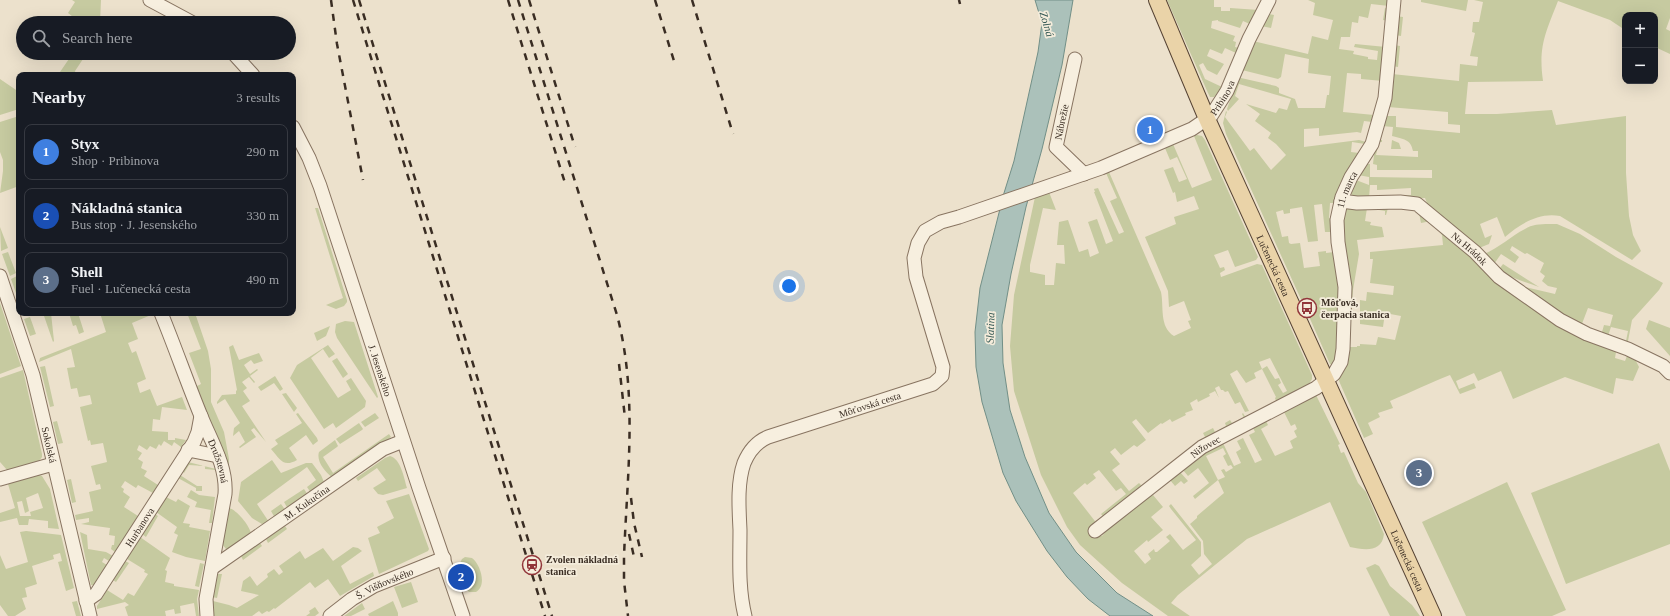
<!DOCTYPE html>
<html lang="en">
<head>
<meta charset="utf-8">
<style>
  :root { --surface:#171b24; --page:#20242c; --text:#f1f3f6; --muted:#9ea1a6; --line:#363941; --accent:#0f766e }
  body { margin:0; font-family:"Times New Roman",serif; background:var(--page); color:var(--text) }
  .controls { position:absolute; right:12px; top:12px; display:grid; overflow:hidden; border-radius:8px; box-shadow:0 4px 16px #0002 }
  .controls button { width:36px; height:36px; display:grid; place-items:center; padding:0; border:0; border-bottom:1px solid var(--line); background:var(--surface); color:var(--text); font:20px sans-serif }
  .you { position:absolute; left:789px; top:286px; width:14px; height:14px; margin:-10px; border:3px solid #fff; border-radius:50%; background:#1a73e8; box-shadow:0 0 0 6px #1a73e833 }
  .badge { display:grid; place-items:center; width:26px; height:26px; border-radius:50%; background:var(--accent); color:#fff; font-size:13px; font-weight:700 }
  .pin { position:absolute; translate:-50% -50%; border:2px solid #fff; box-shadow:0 1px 4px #0006 }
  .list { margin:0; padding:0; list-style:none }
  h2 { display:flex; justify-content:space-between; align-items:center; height:52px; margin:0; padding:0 16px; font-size:17px }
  h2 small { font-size:13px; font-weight:400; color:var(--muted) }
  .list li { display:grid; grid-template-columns:26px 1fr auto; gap:12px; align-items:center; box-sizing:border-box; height:56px; margin:0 8px 8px; padding:0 8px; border:1px solid var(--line); border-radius:8px }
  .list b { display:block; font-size:15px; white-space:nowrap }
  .list p { margin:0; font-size:13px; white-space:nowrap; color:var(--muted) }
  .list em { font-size:13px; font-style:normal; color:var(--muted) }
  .icon { flex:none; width:22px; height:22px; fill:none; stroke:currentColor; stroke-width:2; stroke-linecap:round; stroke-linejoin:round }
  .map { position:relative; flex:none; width:1670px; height:616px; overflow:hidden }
  .search { position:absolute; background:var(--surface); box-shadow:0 4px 16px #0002; left:16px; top:16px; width:280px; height:44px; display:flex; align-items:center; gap:10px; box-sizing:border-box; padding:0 14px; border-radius:22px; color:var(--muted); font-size:15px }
  .panel { position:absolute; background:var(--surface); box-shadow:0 4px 16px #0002; left:16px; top:72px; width:280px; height:244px; border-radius:8px }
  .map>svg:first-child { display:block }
</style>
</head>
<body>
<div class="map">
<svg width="1670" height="616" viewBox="0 0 1670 616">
  <rect width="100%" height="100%" fill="#ece1cc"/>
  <!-- green -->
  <path fill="#c6caa0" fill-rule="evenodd" d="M72 0H101L100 23H81L68 13 75 2Z
    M1167 0H1214V7H1221V11H1230V8L1259 10 1261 0H1264L1252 25 1243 21 1240 28 1218 21V20L1212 21 1211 28 1235 36 1233 41 1236 42 1235 47 1239 48 1236 53 1225 48 1222 54 1210 49 1207 56 1224 64 1217 75 1207 70 1203 63 1199 65 1205 79 1222 87 1214 97H1210L1208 93Z
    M1308 0H1390L1388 21 1383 20 1385 8 1388 9 1389 6 1371 4 1368 18 1359 16 1358 23 1352 22 1350 37H1341L1339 49 1354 51 1353 54 1368 57V59L1377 60 1378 51 1354 47 1355 44 1386 47 1383 81 1361 79V74L1347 73 1343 112 1374 115 1377 117 1368 142 1365 144 1352 142 1351 152 1359 153 1340 189 1336 203H1330L1329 218 1332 219 1330 232H1325L1322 204 1314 205 1318 241 1308 242 1302 207 1290 209V213L1284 214 1283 210 1276 212 1282 237 1288 236 1289 243 1291 244 1300 243 1304 268 1320 266 1318 252 1326 251V253L1334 252 1337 254 1342 287 1338 353 1337 360 1333 365 1330 364 1307 312 1310 311 1307 305 1304 306 1226 134 1223 123 1226 111 1227 112 1225 117 1250 151 1254 148 1271 170 1286 155 1276 144 1268 138 1271 133 1255 121 1260 114 1246 104 1276 113 1279 108 1287 110 1291 99 1239 84 1235 96 1239 99 1228 111 1227 109 1237 80 1241 78 1276 86 1279 88V93L1295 99 1298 108H1325L1327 95H1329L1331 76 1308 73 1309 59 1285 54 1281 77 1278 79 1242 70 1241 69 1253 41 1308 54 1312 36 1328 40 1333 20 1313 15 1315 3ZM1364 121 1372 122 1366 142 1359 140 1304 147V129L1319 128V136L1357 132 1361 133Z
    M1421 0H1468L1466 11 1421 2Z
    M1474 0H1670V18L1666 29 1670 31V54L1655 47V15H1625V30L1610 20 1558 1C1546 32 1538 46 1543 81L1468 82 1465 114H1497L1552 110 1556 125 1626 116V173L1629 216 1633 235 1641 251 1632 260 1560 216C1539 212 1520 224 1505 237L1497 217 1480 224 1485 238 1492 235 1489 244 1479 248 1421 203H1427L1425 198 1354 200 1351 192 1356 180 1369 185V177L1358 175 1364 164H1370V177L1432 178V170H1377V165L1373 164 1374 155H1370L1378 140H1382V142H1379L1376 155 1418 157V151H1413C1411 139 1403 139 1392 136L1393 127 1382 126 1386 116H1396V127L1460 133V125L1448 124V112L1388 107 1392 74 1459 81 1460 64 1477 66 1478 57 1470 56 1475 33 1472 32 1473 22H1479L1483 2ZM1370 185H1377V190L1411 188V195L1369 198Z
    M1269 14 1274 15 1271 28 1261 26Z
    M1396 16 1403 17 1401 36 1395 35Z
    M1394 45 1400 46 1398 67 1392 66Z
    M73 53H87L75 71 76 75H60V72Z
    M0 79 19 92V109L0 115Z
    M19 116V186L0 193 3 171V160L0 152V122Z
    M1197 135 1202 136 1205 140 1258 257 1256 260 1235 267 1228 250 1214 255 1220 268 1224 267 1225 270 1220 273 1221 277 1257 264 1262 265 1312 375V379L1309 384 1311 387 1270 407 1269 405 1276 401 1275 398 1276 397 1262 369 1254 373 1256 378 1246 383 1237 370 1230 374 1249 411 1245 412 1240 402 1235 404 1228 391 1225 392 1223 390H1221L1219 386 1215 388 1219 398 1215 391 1209 394 1210 396 1198 402 1197 399 1190 403 1193 410 1185 413 1186 415 1172 422 1170 419 1162 424 1161 423 1148 433 1136 419 1132 422 1146 440 1137 447 1134 445 1121 455 1115 448 1110 452 1120 464 1112 470 1129 491 1139 483 1144 488 1105 519 1101 514 1126 494 1121 488 1116 491 1099 470 1093 474 1096 478 1087 485 1085 483 1073 493 1098 525 1099 536H1102C1106 532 1106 530 1108 525 1113 518 1144 499 1153 495L1163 507 1151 517 1163 530 1148 542 1147 540 1134 551 1145 564 1151 559 1148 554 1154 549 1155 552H1157L1170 541 1166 537 1170 534 1183 550 1196 540 1171 509 1169 506 1171 504 1201 542V556L1191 565 1199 575 1212 564 1204 554 1203 541 1190 524 1197 518V516L1224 493 1218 480 1195 499 1193 496 1209 483 1198 468 1188 476 1183 470 1196 455 1223 443 1234 466 1241 463 1236 452 1241 449 1237 441 1243 438 1255 463 1262 460 1249 435 1255 432 1253 428 1266 421 1268 425 1261 429 1275 456 1293 448 1290 441 1297 437 1294 431 1297 429 1295 424 1291 426 1284 412 1277 416 1276 413 1316 395 1340 444 1338 445 1341 453 1344 452 1358 483 1366 492 1384 534C1382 553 1364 550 1350 547L1330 502 1247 539 1178 595 1171 603 1190 616H1168L1122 583 1080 545 1067 527 1041 475 1014 391 1010 346 1014 295 1035 197 1049 192 1056 210 1043 208 1030 265V272L1045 275V285H1054L1056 263 1065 264 1064 245H1057L1059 222 1068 220 1079 252 1088 249 1090 257 1099 253 1088 222 1097 219 1106 244 1113 241 1094 192H1095L1094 189 1098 188 1119 234 1124 232 1110 201 1117 198 1106 173 1109 172 1161 292C1164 306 1159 327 1174 336L1191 328 1188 321 1191 320 1184 301 1169 307 1168 291 1145 237 1176 224 1174 217 1199 209 1194 196 1177 202 1175 192 1173 193 1164 170 1173 167 1179 182 1187 179 1177 157 1170 160 1165 148 1173 144 1192 188 1212 180 1194 136ZM1270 358 1287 391 1283 393 1278 385 1281 383 1279 378 1275 379 1267 366 1262 369 1259 362ZM1223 448 1226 454 1223 456 1228 466 1231 465 1233 468 1226 472 1224 469 1221 470 1225 477 1218 480 1206 456Z
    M1392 140 1399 143 1401 149H1391Z
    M1345 206 1388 208 1386 215H1385V211L1367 208 1365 221 1371 222 1370 225 1382 227 1384 237 1357 240 1359 254 1353 290 1351 317 1348 316 1342 240Z
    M1408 206 1435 222 1606 348 1616 352 1615 358 1625 361 1627 356 1635 359 1639 367 1633 381 1616 378 1613 394 1565 377 1513 399 1501 371 1478 381 1474 373 1456 381 1459 389 1474 383 1476 388 1460 394 1450 375C1432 382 1411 392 1390 401L1393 408 1378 413 1380 417 1368 423 1373 434 1364 438 1339 381 1348 322H1351L1349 347H1357V346H1360V344L1376 345 1378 337 1395 340 1401 316 1385 313 1383 327 1360 324V300L1366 301 1367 292 1393 295 1394 286 1370 283 1373 259H1370V252L1443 245 1442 235 1431 221 1421 223 1419 213 1413 209H1395Z
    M315 208H318L347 300V302L344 306 336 309 326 305 343 298Z
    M1557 224 1580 234 1616 257 1663 283 1659 290 1632 320 1628 341H1626L1628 331 1611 327 1608 336 1585 329 1586 327 1602 332 1604 325 1610 326 1613 315 1588 308 1580 329 1562 319 1502 276 1525 287 1555 294 1557 288 1548 286 1542 281 1545 276 1540 272 1544 263 1527 253 1525 254 1512 246 1510 250 1519 257 1515 263 1501 254 1494 264 1500 268 1503 264 1539 287C1519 280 1497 274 1484 257V254C1499 248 1511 236 1525 229 1534 223 1546 224 1557 224Z
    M0 227 8 248 1 251Z
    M8 252 16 273 10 276 2 254Z
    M17 276 19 283V295L17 296 11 279Z
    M0 303 21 366 0 374Z
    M43 313H51L54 341 53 342Z
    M69 313H78L84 332 79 334 76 325 73 326Z
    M100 313H151V315L132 323 138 339 128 343 132 353 136 351 146 379 137 383 140 393 150 389 157 406 182 397 187 410 162 407 160 420 153 419 152 431 168 432V440H175V438L186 440 181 447 174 442 172 446 164 441 161 446 159 444 156 449 150 446 147 450 139 445 137 450 142 453 138 459 143 462 141 468 147 471 144 476 158 485 153 493 138 485 136 488 125 481 121 487 124 489 123 492 130 497 124 507 138 516 115 552 111 549 112 545H114L115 536 109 535 110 528 81 524 89 522V518L76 520 75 515 93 511 89 492 101 489 100 484 96 485 91 466 107 462 103 443 91 445 90 440 88 441 80 407 92 404 90 395 79 397 77 388 71 389 67 368 75 367 71 349 39 362 40 358 106 332Z
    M187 313H195L208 351 211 369V402L224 432 229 459V471L195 387 201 384 189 353 201 349Z
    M30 317 36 334 30 336 24 319Z
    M1649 320 1670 328V356L1646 329Z
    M345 321 354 322 378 397 377 398 337 338 335 332 336 324Z
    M330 326 326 336 317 341 314 333Z
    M233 345 239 360 259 353 263 361 254 364 251 360 244 365 250 374 257 369 258 370 250 376 255 382 254 383 249 377 242 382 247 388 243 391 250 401 242 406 266 442 254 428 251 430 256 437 240 448 239 447 245 442 239 431 233 436 234 428 240 423 225 399 217 404V402L222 395 236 394V391L237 390 229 347Z
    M328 345 335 354 329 358 323 349 311 358 338 398 351 390 346 381 351 378 366 401 365 407 361 410 336 428 333 423 324 429 290 378 297 365Z
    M337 358 348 374 343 378 332 361Z
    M45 366 54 406 50 407 40 367Z
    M23 370 42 454V457L39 461 7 470 0 462V378Z
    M275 376 283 389 280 391 274 383 261 391 258 387Z
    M286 393 297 408 294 412 282 394Z
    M298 413 317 438 318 441 313 445 306 435 289 448 297 460C283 468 280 459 271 449L278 444 275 440 302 423 296 414Z
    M375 413 379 418 365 427 361 422Z
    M1243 413 1247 420 1201 444 1199 440 1205 437 1203 433 1213 428 1215 432 1226 426 1225 423 1230 420 1232 423 1244 418 1242 414Z
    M57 421 63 443 58 444 53 422Z
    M359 423 363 429 362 430 340 444 336 439Z
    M389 434 391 437 386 441 332 477C325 472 316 461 319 452L335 440 338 446 337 447 323 457 333 473Z
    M1659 443 1670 471V544L1566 584 1531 493Z
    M390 456C401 459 404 478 407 488L383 495 378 494 373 488 386 480 377 468 358 481 356 478 385 458Z
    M272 460 281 473 306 463H312L321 475 324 482 322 486 311 493 307 487 316 480 307 467 257 504 269 522 262 524 252 518 238 501 241 482Z
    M188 462 216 469V470L205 469V466L189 465 184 473 182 471Z
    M1180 472 1188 481 1184 484 1181 481 1175 486 1170 480Z
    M39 475 42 476 50 489 59 529 48 528V521L29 519 28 525H19L17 518 0 522V513L15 508 8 484ZM38 493 43 508 30 512 31 516H20L17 502 22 501 25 513 29 511 26 498Z
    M180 475 197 486H202V491H196V488L178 478Z
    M71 479 76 502 72 503 67 480Z
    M1507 482 1566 610 1552 616H1466L1422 522Z
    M304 489 308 495 288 509 284 502Z
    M191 490 199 495 215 497 212 523H209L211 510 195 507 197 502 187 497Z
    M409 494 429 549 428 551 379 574 368 538 380 533 377 527 394 518 386 501Z
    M166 497 176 502 178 499 190 506 183 523 190 524 189 527 210 531 205 561 186 557 172 552 178 535 174 533 177 527 156 512Z
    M281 504 286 511 275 518 271 511Z
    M229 508C237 510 249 525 251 533L229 549H226L222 544Z
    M155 514 158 516 146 537 142 534Z
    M285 526 287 529 268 543 266 539Z
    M26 531 61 535 74 588 66 591 58 562 62 561 60 553 53 555 54 559 32 566 37 584 25 588 27 597 22 598 26 609 15 616H8L0 605V555L6 569 28 562 20 532Z
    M80 532 87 535 88 549 106 552 113 556 109 561 104 558 102 562 107 565 94 585H91Z
    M140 537 170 558 165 570 167 571 165 582 174 584V586L199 590 197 599 199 616H196L194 603 180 606 181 613 175 614 174 609 165 611 166 616H128L125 607 129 605 125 602 97 609V606L107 590 123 600 128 593 134 596 148 574 144 572 145 570 127 559Z
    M260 543 262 546 243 560 241 556Z
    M353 547 358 548 362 551 341 566 350 584 373 572 374 576 340 596 328 579 315 588 310 582 275 609 274 608 269 612 267 611 262 614 259 611 252 616H214L213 601 229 605 237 608 259 595 241 591 243 581 250 576 257 586 268 577 267 574 274 569 279 575 283 572 279 566 300 551 305 559 323 548 333 561Z
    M465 557 472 558C481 565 487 586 476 592H469L464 586 459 565 462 559Z
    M125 561 129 563 116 582 113 580Z
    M200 563 204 564 199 587 195 586Z
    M1375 564 1379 566 1390 586 1412 605 1420 616H1390L1366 568Z
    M218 574H222L217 598 212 597Z
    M411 582 418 602 402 608 394 587Z
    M77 601 81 616H76L72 602Z
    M393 601 398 613V616H369L368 614Z
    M362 603 365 609 351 616H344Z
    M315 607 319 613 315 616H306L310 613 309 611Z"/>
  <!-- water -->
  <path fill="#abc1ba" stroke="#728f87" d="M1035 0H1073L1062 65 1042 149 1026 207 1011 274 1002 325 1003 363 1010 410 1025 457 1049 513 1076 552 1117 593 1153 616H1110L1088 599 1067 577 1047 551 1016 501 1003 473 982 402 976 367 975 332 980 288 1004 193 1014 161 1038 52 1042 23Z"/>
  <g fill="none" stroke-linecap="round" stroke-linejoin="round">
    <!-- minor casing -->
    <g stroke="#887461" stroke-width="15">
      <g id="minor">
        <path d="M150 0 193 23"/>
        <path d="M233 53 253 75"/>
        <path d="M1075 59 1056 147 1084 174"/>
        <path id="s1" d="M293 127 309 158 320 186 419 488 463 616"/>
        <path id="s2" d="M1341 201 1357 203 1400 202 1417 204 1475 252 1499 277 1560 320 1587 334 1628 349 1663 366 1670 373"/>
        <path id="s3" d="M0 276 33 375 90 616"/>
        <path id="s4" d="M161 313C175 347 187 382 201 416 211 441 227 466 225 494L206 599 207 616"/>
        <path d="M188 450 218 456"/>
        <path d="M0 479 53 464"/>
        <path id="s5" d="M1095 531 1202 447 1316 388 1334 374 1341 362 1343 349 1345 287 1338 242 1337 220 1342 197 1351 177 1372 144 1385 98 1394 0"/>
        <path id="s6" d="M212 568 383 449 403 441"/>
        <path id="s7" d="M86 601 96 594 194 442 198 432 201 416"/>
        <path id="s8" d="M330 616 352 599 374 586 444 558"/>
        <path id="s9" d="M745 616C738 588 740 559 740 530 739 509 737 483 744 463 749 451 756 442 768 437L933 384 942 376 943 367 916 277 914 258 918 243 925 231 941 222 959 217 1101 168 1192 129 1211 116 1227 91 1249 39 1269 0"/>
      </g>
    </g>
    <!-- major casing -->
    <g stroke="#564334" stroke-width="18">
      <g id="major">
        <path id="s10" d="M1157 0 1207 119 1433 616"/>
      </g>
    </g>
    <!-- minor -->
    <use href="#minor" stroke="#f7efdf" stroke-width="13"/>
    <!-- major -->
    <use href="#major" stroke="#ead3a8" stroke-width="16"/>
    <!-- rail -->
    <path stroke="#3a2d23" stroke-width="2.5" stroke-dasharray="7 7" stroke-linecap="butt" d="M331 0 337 44 363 180
      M353 0 545 616
      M359 0 552 616
      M508 0 565 183
      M518 0 617 315C638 394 627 476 624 557V581L628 616
      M529 0 575 147
      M655 0 674 61
      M692 0 733 134
      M959 0 960 4
      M619 364 625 418
      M631 498 634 523 642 557
      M629 534 634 557"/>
  </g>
  <!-- icons -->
  <defs>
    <g id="bus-ring" transform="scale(1)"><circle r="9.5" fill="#f4ecdb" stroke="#92363a" stroke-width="1.5"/><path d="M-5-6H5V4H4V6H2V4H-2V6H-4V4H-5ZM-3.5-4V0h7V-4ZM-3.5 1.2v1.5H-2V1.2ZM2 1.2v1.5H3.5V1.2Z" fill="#92363a"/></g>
    <g id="station-ring" transform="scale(1)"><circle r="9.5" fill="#f4ecdb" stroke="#92363a" stroke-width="1.5"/><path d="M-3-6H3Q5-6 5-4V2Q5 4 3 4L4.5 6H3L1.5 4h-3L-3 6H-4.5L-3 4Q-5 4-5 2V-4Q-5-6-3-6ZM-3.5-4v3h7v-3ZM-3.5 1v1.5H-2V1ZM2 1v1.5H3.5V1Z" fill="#92363a"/></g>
  </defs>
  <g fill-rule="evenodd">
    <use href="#bus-ring" x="1307" y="308"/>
    <use href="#station-ring" x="532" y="565"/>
  </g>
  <g text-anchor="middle" stroke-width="3.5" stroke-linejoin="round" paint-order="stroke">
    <!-- street labels -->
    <g font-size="10" fill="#3a2d23" stroke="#f4ecdb">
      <text dy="4" stroke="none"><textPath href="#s9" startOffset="858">Pribinova</textPath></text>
      <text transform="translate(1061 122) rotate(-78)" y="4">Nábrežie</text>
      <text dy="4" stroke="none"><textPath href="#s5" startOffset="476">11. marca</textPath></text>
      <text dy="4" stroke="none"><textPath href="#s2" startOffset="145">Na Hrádok</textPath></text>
      <text dy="4" stroke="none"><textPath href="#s10" startOffset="290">Lučenecká cesta</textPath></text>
      <text dy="4" stroke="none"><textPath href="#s1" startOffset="259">J. Jesenského</textPath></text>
      <text dy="4" stroke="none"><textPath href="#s9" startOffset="297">Môťovská cesta</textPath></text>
      <text dy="4" stroke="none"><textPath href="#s3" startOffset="176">Sokolská</textPath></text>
      <text dy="4" stroke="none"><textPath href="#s5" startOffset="139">Nižovec</textPath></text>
      <text dy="4" stroke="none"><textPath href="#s4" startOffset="159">Družstevná</textPath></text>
      <text dy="4" stroke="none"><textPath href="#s6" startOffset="115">M. Kukučína</textPath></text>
      <text dy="4" stroke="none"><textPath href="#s7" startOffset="92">Hurbanova</textPath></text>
      <text dy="4" stroke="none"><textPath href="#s10" startOffset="614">Lučenecká cesta</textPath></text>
      <text dy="4" stroke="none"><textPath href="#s8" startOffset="64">Š. Višňovského</textPath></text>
    </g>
    <!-- poi labels -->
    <g font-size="10" font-weight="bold" fill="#3a2d23" stroke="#f4ecdb" text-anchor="start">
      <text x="1321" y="306">Môťová,<tspan x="1321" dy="12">čerpacia stanica</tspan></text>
      <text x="546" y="563">Zvolen nákladná<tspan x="546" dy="12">stanica</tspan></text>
    </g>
    <!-- water labels -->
    <g font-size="11" font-style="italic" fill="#345854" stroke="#f4ecdb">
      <text transform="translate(1047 24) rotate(74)" y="4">Zolná</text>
      <text transform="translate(990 328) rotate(-88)" y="4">Slatina</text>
    </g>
  </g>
</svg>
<div class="controls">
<button>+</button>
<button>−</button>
</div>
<div class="you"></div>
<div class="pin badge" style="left:1150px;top:130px;background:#3f7fe0">1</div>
<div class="pin badge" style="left:461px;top:577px;background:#1a4fb4">2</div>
<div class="pin badge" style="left:1419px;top:473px;background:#5c6f8a">3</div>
<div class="search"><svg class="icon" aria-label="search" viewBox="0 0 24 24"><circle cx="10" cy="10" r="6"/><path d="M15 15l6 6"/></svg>Search here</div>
<section class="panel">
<h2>Nearby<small>3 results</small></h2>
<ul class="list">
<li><span class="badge" style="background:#3f7fe0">1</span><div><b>Styx</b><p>Shop · Pribinova</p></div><em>290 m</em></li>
<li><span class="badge" style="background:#1a4fb4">2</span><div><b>Nákladná stanica</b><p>Bus stop · J. Jesenského</p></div><em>330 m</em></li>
<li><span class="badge" style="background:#5c6f8a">3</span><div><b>Shell</b><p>Fuel · Lučenecká cesta</p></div><em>490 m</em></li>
</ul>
</section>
</div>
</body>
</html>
